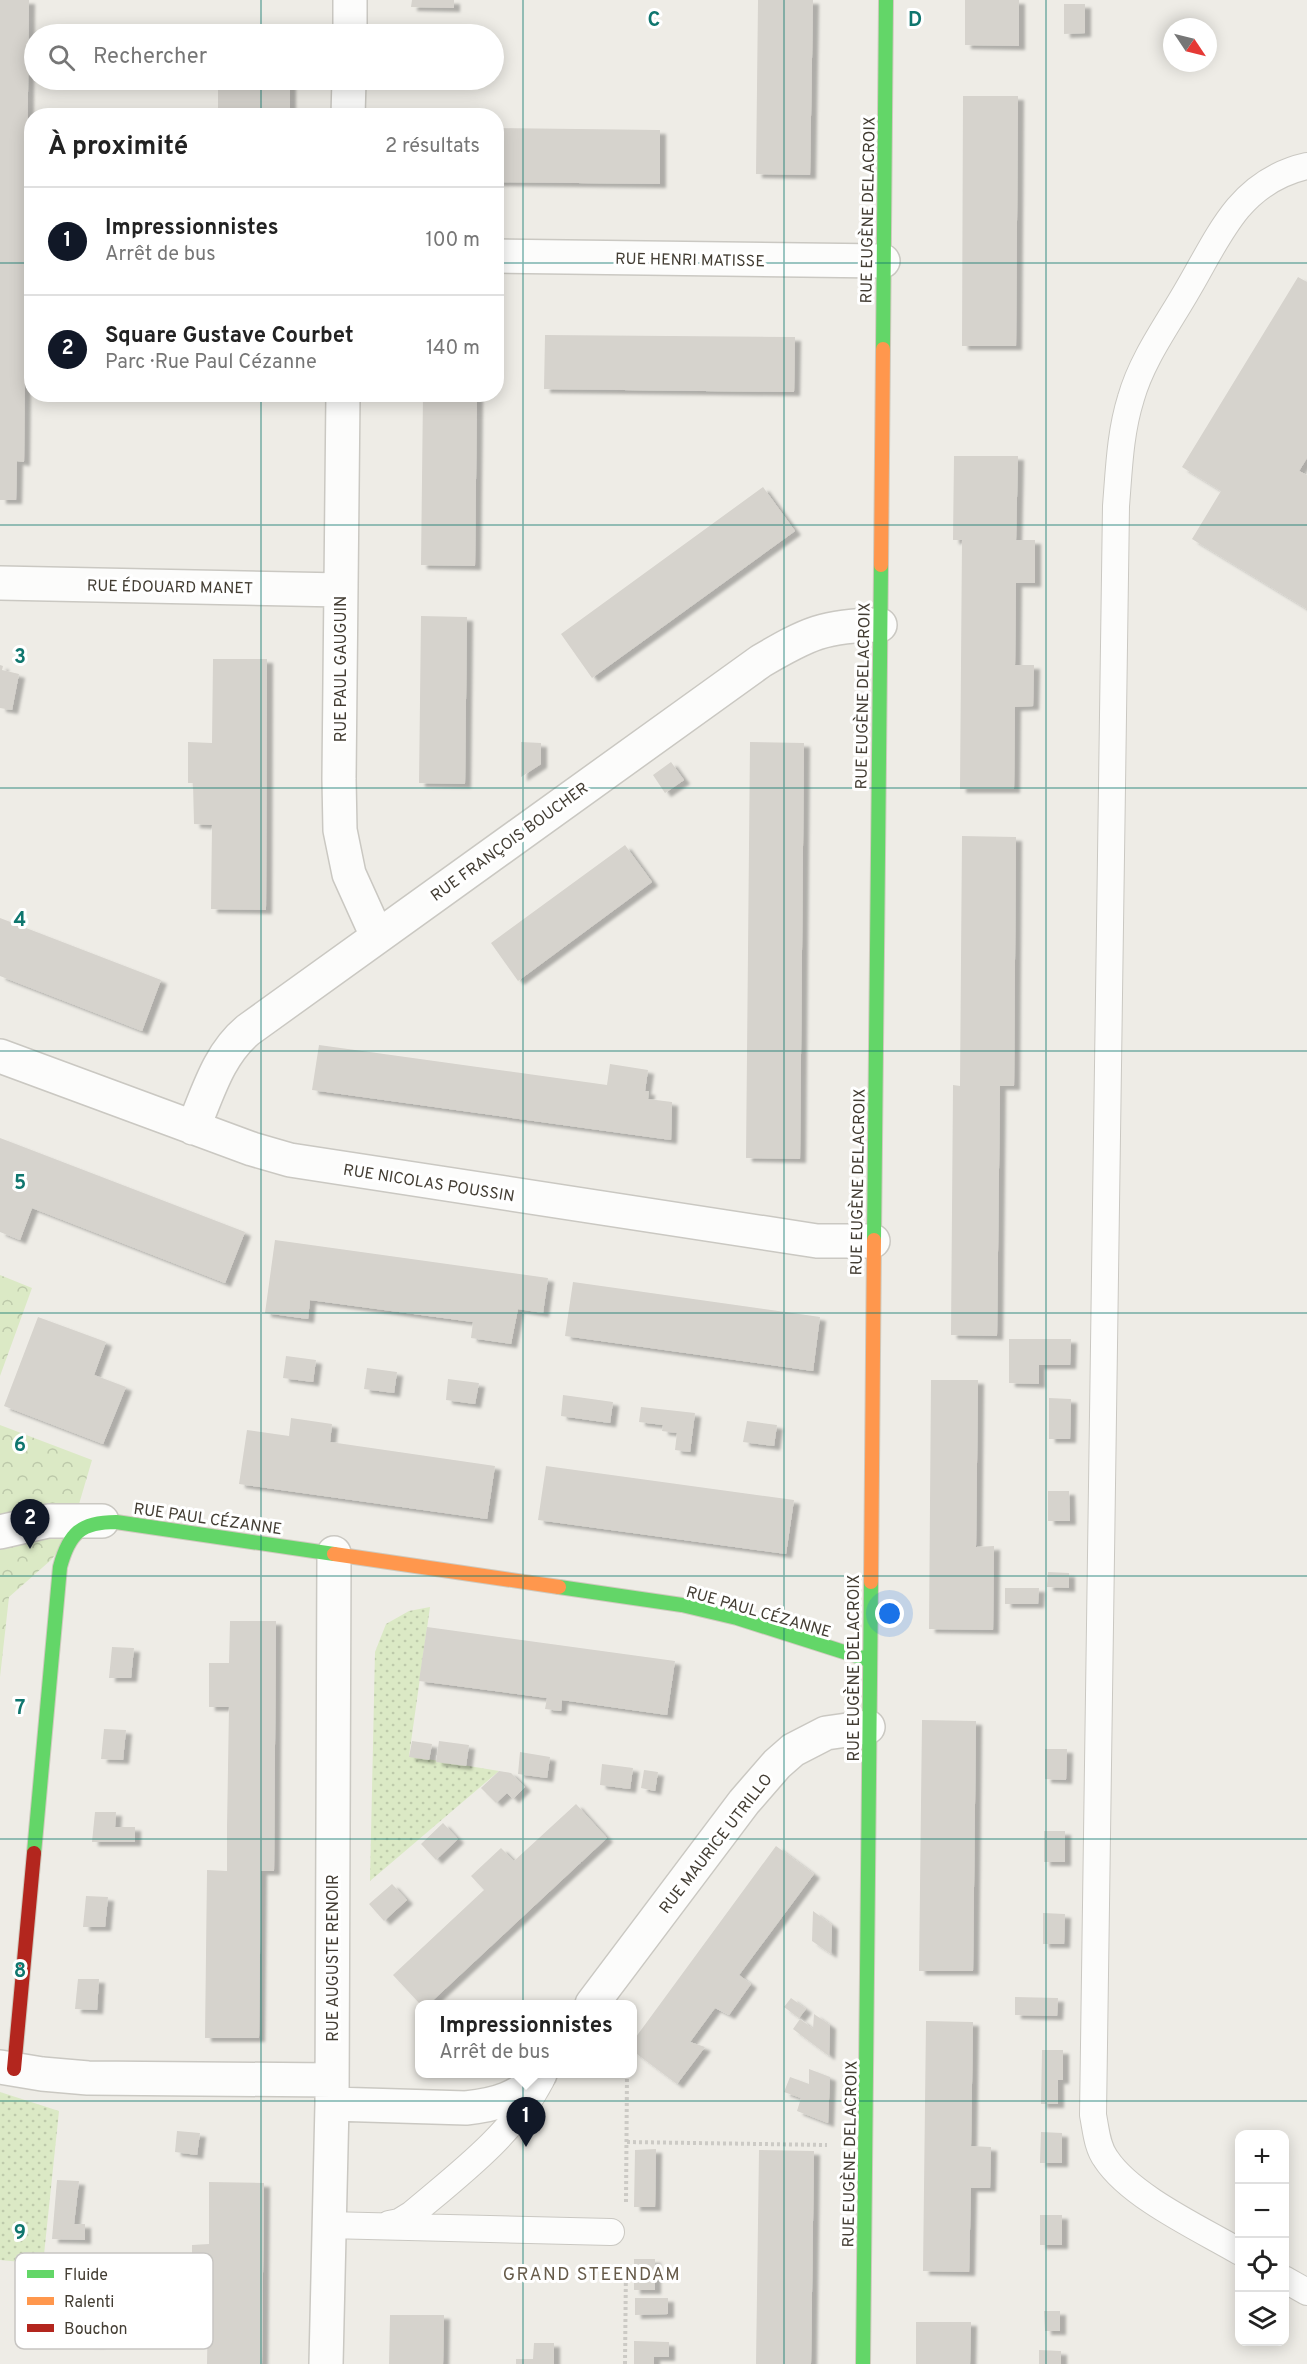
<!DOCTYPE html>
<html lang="fr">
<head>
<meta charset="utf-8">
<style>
  :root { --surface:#fff; --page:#f6f6f6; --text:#222; --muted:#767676; --line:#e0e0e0; --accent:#111827 }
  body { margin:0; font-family:Overpass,sans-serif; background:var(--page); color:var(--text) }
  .controls { position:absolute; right:18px; bottom:18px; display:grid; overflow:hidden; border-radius:12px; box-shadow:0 3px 15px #0003 }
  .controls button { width:54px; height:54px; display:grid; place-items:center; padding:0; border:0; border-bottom:2px solid var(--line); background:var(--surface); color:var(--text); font:30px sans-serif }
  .compass { position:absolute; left:1163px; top:18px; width:54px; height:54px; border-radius:50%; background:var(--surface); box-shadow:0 3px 15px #0003; rotate:125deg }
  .you { position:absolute; left:890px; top:1614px; width:21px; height:21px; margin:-15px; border:4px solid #fff; border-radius:50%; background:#1a73e8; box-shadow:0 0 0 9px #1a73e833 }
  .badge { display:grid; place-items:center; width:39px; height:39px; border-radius:50%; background:var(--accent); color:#fff; font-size:20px; font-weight:700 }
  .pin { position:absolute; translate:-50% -50px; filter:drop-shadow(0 2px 3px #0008) }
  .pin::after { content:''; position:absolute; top:32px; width:21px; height:18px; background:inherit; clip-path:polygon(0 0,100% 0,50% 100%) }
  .popup { position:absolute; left:415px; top:2000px; width:222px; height:78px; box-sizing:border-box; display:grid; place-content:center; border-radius:12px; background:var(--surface); filter:drop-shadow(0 2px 4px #0005); font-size:20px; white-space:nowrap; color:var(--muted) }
  .popup b { font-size:22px; color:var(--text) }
  .popup::after { content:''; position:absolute; left:50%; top:100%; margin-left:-12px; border:12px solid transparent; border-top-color:var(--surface) }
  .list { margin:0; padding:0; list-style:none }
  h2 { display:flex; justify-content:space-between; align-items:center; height:78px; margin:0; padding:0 24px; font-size:26px }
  h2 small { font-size:20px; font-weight:400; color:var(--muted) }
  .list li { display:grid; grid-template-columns:39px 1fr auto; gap:18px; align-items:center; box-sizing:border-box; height:108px; padding:0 24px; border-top:2px solid var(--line) }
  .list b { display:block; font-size:22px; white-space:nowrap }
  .list p { margin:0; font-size:20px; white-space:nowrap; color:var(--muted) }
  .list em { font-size:20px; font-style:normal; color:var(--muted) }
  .icon { flex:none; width:33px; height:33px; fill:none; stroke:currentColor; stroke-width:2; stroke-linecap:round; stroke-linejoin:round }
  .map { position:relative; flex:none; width:1307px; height:2364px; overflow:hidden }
  .search { position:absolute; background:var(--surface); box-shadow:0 3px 15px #0003; left:24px; top:24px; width:480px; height:66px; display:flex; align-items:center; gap:15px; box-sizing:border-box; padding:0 21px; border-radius:33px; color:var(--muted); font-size:22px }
  .panel { position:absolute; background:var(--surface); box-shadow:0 3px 15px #0003; left:24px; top:108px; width:480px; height:294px; border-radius:24px }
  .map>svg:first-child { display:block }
</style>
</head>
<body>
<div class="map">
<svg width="1307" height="2364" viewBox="0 0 1307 2364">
  <defs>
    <pattern id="grass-dots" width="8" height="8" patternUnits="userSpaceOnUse" patternTransform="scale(1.5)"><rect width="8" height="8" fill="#dbe9c5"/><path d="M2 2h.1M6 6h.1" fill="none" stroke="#bdc9aa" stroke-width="1.8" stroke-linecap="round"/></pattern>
    <pattern id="forest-crowns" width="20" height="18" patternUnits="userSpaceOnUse" patternTransform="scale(1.5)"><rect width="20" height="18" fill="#dbe9c5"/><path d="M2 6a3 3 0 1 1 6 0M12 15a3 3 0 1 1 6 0" fill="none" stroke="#bdc9aa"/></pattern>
    <filter id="shadow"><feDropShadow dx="6" dy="4" stdDeviation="1.5" flood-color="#0004"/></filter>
  </defs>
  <rect width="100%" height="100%" fill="#eeece6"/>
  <!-- grass -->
  <path fill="url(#grass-dots)" d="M430 1607 409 1756 499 1771 370 1881 375 1652 386 1624 409 1611Z
    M0 2092 59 2111 43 2264 0 2260Z"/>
  <!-- forest -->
  <path fill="url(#forest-crowns)" d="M0 1275 32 1288 0 1376Z
    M0 1425 92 1460 69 1538 51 1560 9 1597 0 1677Z"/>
  <!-- building -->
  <path fill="#d6d3cd" filter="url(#shadow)" d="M0 0H29L24 462 17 461 16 500H0Z
    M412 0H454V8L411 7Z
    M758 0H813L810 175 756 174Z
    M965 0H1019V46L965 45Z
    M1064 4H1085V33L1064 34Z
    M218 80H290V116H218Z
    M963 96H1018L1016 346H962Z
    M496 128 660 130V184L496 182Z
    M1298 277 1307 282V458L1299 471 1307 475V609L1192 539 1221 491 1182 467Z
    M545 335 795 337 794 392 544 389Z
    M423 394H477L475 566 421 565Z
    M954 456H1018L1016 540H1035V583H1016L1015 665H1034L1033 706 1015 707 1014 789H960L962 540H953Z
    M763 487 795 531 592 678 561 634Z
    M421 616 467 617 465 784 419 783Z
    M213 659H267L266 910 211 909 212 825 194 824 193 783H188V742L212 743Z
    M0 665 3 666 2 670 19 674 12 710 0 708Z
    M521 742 541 743V764L521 777Z
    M750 742 804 743 800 1159 746 1158Z
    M671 762 684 780 665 793 653 775Z
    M962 836 1016 837 1014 1086H1000L997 1336 951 1335 953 1085 960 1086Z
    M625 845 652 882 518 981 491 943Z
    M0 918 161 980 142 1031 0 976Z
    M319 1045 607 1085 610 1064 648 1070 645 1091H649L648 1099 672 1102 671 1140 312 1090Z
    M0 1138 245 1232 225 1283 32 1208 20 1240 0 1232Z
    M275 1240 548 1278 543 1313 518 1309 511 1344 471 1338 473 1322 310 1300 308 1319 265 1313Z
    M573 1282 820 1317 813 1371 565 1336Z
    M38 1317 106 1342 94 1375 126 1387 103 1444 4 1406Z
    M1009 1339H1071L1070 1365H1039V1384L1009 1383Z
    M286 1356 316 1360 313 1382 283 1378Z
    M367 1368 397 1372 394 1393 364 1389Z
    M448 1379 479 1383 475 1404 446 1400Z
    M931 1380H978L976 1547 994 1546 993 1630 929 1629Z
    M563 1395 613 1402 610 1423 561 1416Z
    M1049 1398 1071 1399 1070 1439H1049Z
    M641 1407 695 1413 690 1452 675 1450 677 1433 662 1431 663 1425 639 1422Z
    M291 1418 332 1424 330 1442 495 1466 487 1519 239 1484 247 1430 289 1436Z
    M747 1421 777 1425 774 1446 743 1442Z
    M546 1466 794 1500 786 1554 538 1520Z
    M1048 1491H1069L1070 1521H1048Z
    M1048 1572 1069 1573V1588L1047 1587Z
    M1005 1588H1039L1038 1604H1005Z
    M230 1621H276L274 1871H261L259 2038H205L207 1870 227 1871V1828L229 1707H209V1663H229Z
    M427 1627 675 1661 667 1715 562 1700 561 1711 545 1709 547 1698 419 1681Z
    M112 1647 134 1648 131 1678H109Z
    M922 1720 976 1721 973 1971H919Z
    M104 1729 126 1730 123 1760 101 1759Z
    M412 1741 432 1744 429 1760 409 1757Z
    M439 1741 469 1745 466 1766 436 1762Z
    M1045 1749H1067L1066 1780 1045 1779Z
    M520 1752 550 1757 547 1778 518 1774Z
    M602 1764 633 1768 630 1789 600 1785Z
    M644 1770 658 1772 655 1791 641 1788Z
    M499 1771 511 1773 525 1787 513 1799 507 1793 496 1803 481 1788Z
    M576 1804 607 1838 429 2004H420L393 1975 484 1890 471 1876 501 1848 514 1861Z
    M95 1812H116L115 1827H135V1842H92Z
    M443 1823 458 1839 436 1860 421 1844Z
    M1044 1831H1065V1862H1044Z
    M776 1846 814 1874 739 1975 751 1984 729 2015 715 2008 690 2042 705 2047 677 2084 633 2051V2041Z
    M392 1884 407 1900 384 1921 369 1904Z
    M86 1896 108 1897 105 1927H83Z
    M813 1911 832 1925 831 1954 812 1941Z
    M1043 1913 1065 1914 1064 1944H1043Z
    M78 1979H99L97 2010 75 2009Z
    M1015 1997 1058 1998 1057 2016 1015 2015Z
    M791 1998 806 2009 799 2018 784 2007Z
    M814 2014 830 2025 829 2056 793 2029 800 2019 813 2029Z
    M926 2021 973 2022 971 2146 991 2147 990 2188H971L969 2272 923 2271Z
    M1042 2050H1063V2080H1058V2104H1041Z
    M809 2069 830 2077 828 2123 797 2111 801 2098 784 2092 790 2077 809 2084Z
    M177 2131 200 2133 197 2155 175 2152Z
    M1041 2132 1062 2133V2163H1040Z
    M656 2149 655 2207H634L635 2150Z
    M759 2150 814 2151 811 2364H756Z
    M57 2180 79 2181 74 2224H85V2240L52 2239Z
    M209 2182 264 2183 262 2364H207L208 2307H190V2266H208L209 2263H192V2245L209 2244Z
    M1040 2215H1062V2245H1040Z
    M634 2259H655V2290H634Z
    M84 2290H105V2321H84Z
    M635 2298H668V2314L635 2315Z
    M1044 2311H1060V2331H1045Z
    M390 2315H444L443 2364H389Z
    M916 2322H971L970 2364H916Z
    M86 2326H99V2344L86 2343Z
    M634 2341 669 2342V2357H654V2364H634Z
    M534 2343H554V2364H516V2359H533Z
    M1039 2350 1061 2351V2364H1039Z"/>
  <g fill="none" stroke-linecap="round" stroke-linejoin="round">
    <!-- lane casing -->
    <g stroke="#cac8c2" stroke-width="28">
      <path id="lane" d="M389 2224 399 2222 412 2214C457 2176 514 2133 541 2080
        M327 2225 611 2232
        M1240 2252C1201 2229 1131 2197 1106 2159 1097 2147 1096 2130 1093 2115L1116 506C1119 469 1120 433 1131 398 1142 359 1168 324 1188 289 1204 262 1218 232 1238 208 1256 187 1280 172 1307 166
        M1284 2279 1307 2292"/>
    </g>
    <!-- street casing -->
    <g stroke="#cac8c2" stroke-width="36">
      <path id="street" d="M350 34V0
        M348 116 349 80
        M496 256 883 261
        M343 394 339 779 340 830 349 874 377 936
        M0 583 341 590
        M0 1056 252 1149 290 1160 817 1241H873
        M193 1128C208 1093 218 1055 248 1030L761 661C807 634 825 625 880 625
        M0 1532 48 1521H102
        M592 2004 744 1802 777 1764 793 1750 826 1733 868 1727
        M0 2067 42 2074 88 2078 332 2080
        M332 2104 466 2108C495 2105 522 2098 540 2074
        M326 2364 332 2104 334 1553"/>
    </g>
    <!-- fast casing -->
    <g stroke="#cfcabe" stroke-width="16">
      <path id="fast" d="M883 349 886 0
        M874 1240 881 565
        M559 1587 682 1605 737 1618 869 1660
        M34 1853 60 1567C69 1533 81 1522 116 1522L334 1554
        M863 2364 871 1582"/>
    </g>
    <!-- slow casing -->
    <g stroke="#cfcabe" stroke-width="16">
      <path id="slow" d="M881 565 883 349
        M334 1554 559 1587
        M871 1582 874 1240"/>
    </g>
    <!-- jam casing -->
    <g stroke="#cfcabe" stroke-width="16">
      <path id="jam" d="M14 2069 34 1853"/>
    </g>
    <!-- path -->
    <path stroke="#cccac5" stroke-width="4" stroke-dasharray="3 3" stroke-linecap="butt" d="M627 2142 827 2145
      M626 2202 627 2074
      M625 2364 626 2263"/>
    <!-- lane -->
    <use href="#lane" stroke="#fcfcfb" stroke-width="26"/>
    <!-- street -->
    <use href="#street" stroke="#fcfcfb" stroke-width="33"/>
    <!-- fast -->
    <use href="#fast" stroke="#63d668" stroke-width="14"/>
    <!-- slow -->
    <use href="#slow" stroke="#ff974d" stroke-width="14"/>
    <!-- jam -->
    <use href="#jam" stroke="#b3261e" stroke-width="14"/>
  </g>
  <!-- grid -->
  <path fill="none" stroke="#0f766e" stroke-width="1.5" stroke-opacity="0.55" d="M261 0V34M523 0V2364M784 0V2364M1046 0V2364M261 80V116M0 263H32M496 263H1307M261 394V2364M0 525H1307M0 788H1307M0 1051H1307M0 1313H1307M0 1576H1307M0 1839H1307M0 2101H1307"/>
  <g text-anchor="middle" stroke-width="6" stroke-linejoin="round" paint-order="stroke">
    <!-- street labels -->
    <g font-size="16" fill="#433d33" stroke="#fff">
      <text transform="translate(867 210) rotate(-89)" y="6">RUE EUGÈNE DELACROIX</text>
      <text transform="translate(690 259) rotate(1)" y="6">RUE HENRI MATISSE</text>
      <text transform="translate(170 586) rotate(1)" y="6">RUE ÉDOUARD MANET</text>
      <text transform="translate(340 669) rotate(-90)" y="6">RUE PAUL GAUGUIN</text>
      <text transform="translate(862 696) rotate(-89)" y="6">RUE EUGÈNE DELACROIX</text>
      <text transform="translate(509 841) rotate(-36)" y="6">RUE FRANÇOIS BOUCHER</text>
      <text transform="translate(429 1182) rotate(9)" y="6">RUE NICOLAS POUSSIN</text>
      <text transform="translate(857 1182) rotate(-89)" y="6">RUE EUGÈNE DELACROIX</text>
      <text transform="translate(208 1518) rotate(8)" y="6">RUE PAUL CÉZANNE</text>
      <text transform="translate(759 1611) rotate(16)" y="6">RUE PAUL CÉZANNE</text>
      <text transform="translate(853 1668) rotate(-90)" y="6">RUE EUGÈNE DELACROIX</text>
      <text transform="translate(715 1843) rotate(-52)" y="6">RUE MAURICE UTRILLO</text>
      <text transform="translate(332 1958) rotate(-90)" y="6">RUE AUGUSTE RENOIR</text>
      <text transform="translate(849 2154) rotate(-89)" y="6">RUE EUGÈNE DELACROIX</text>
    </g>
    <!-- neighbourhood labels -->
    <g font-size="18" letter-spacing="1.5" fill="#665b4a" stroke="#fff">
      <text x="592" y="2280">GRAND STEENDAM</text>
    </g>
  </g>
  <!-- legend -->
  <rect x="15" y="2253" width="198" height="96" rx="9" fill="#fff" stroke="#c7c5c2" stroke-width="1.5"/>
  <rect x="27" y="2270" width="27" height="8" fill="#63d668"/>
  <rect x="27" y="2297" width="27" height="8" fill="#ff974d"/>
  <rect x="27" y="2324" width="27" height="8" fill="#b3261e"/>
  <g font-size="16" fill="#433d33">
    <text x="64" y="2280">Fluide</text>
    <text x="64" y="2307">Ralenti</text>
    <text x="64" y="2334">Bouchon</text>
  </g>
  <g font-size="20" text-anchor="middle" font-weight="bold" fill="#0f766e" stroke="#fff" stroke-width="6" stroke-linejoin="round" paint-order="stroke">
    <text x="654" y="26">C</text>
    <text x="915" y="26">D</text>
    <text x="20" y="663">3</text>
    <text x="20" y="926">4</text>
    <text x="20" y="1189">5</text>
    <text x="20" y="1451">6</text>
    <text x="20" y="1714">7</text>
    <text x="20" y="1977">8</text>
    <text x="20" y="2239">9</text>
  </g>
</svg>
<div class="controls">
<button>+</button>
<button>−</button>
<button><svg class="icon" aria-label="locate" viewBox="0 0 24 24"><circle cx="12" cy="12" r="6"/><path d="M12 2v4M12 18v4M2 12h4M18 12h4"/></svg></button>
<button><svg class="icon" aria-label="layers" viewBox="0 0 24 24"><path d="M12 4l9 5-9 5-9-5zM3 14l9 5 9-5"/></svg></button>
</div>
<svg class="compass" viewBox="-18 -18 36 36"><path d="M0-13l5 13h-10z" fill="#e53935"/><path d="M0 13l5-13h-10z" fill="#767676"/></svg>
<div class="you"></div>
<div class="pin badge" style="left:526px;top:2147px">1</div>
<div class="popup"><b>Impressionnistes</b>Arrêt de bus</div>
<div class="pin badge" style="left:30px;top:1549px">2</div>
<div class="search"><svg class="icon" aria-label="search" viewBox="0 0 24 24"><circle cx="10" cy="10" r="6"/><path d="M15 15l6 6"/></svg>Rechercher</div>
<section class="panel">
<h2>À proximité<small>2 résultats</small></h2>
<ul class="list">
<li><span class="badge">1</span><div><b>Impressionnistes</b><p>Arrêt de bus</p></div><em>100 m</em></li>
<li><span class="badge">2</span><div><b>Square Gustave Courbet</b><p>Parc · Rue Paul Cézanne</p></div><em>140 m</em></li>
</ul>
</section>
</div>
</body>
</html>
